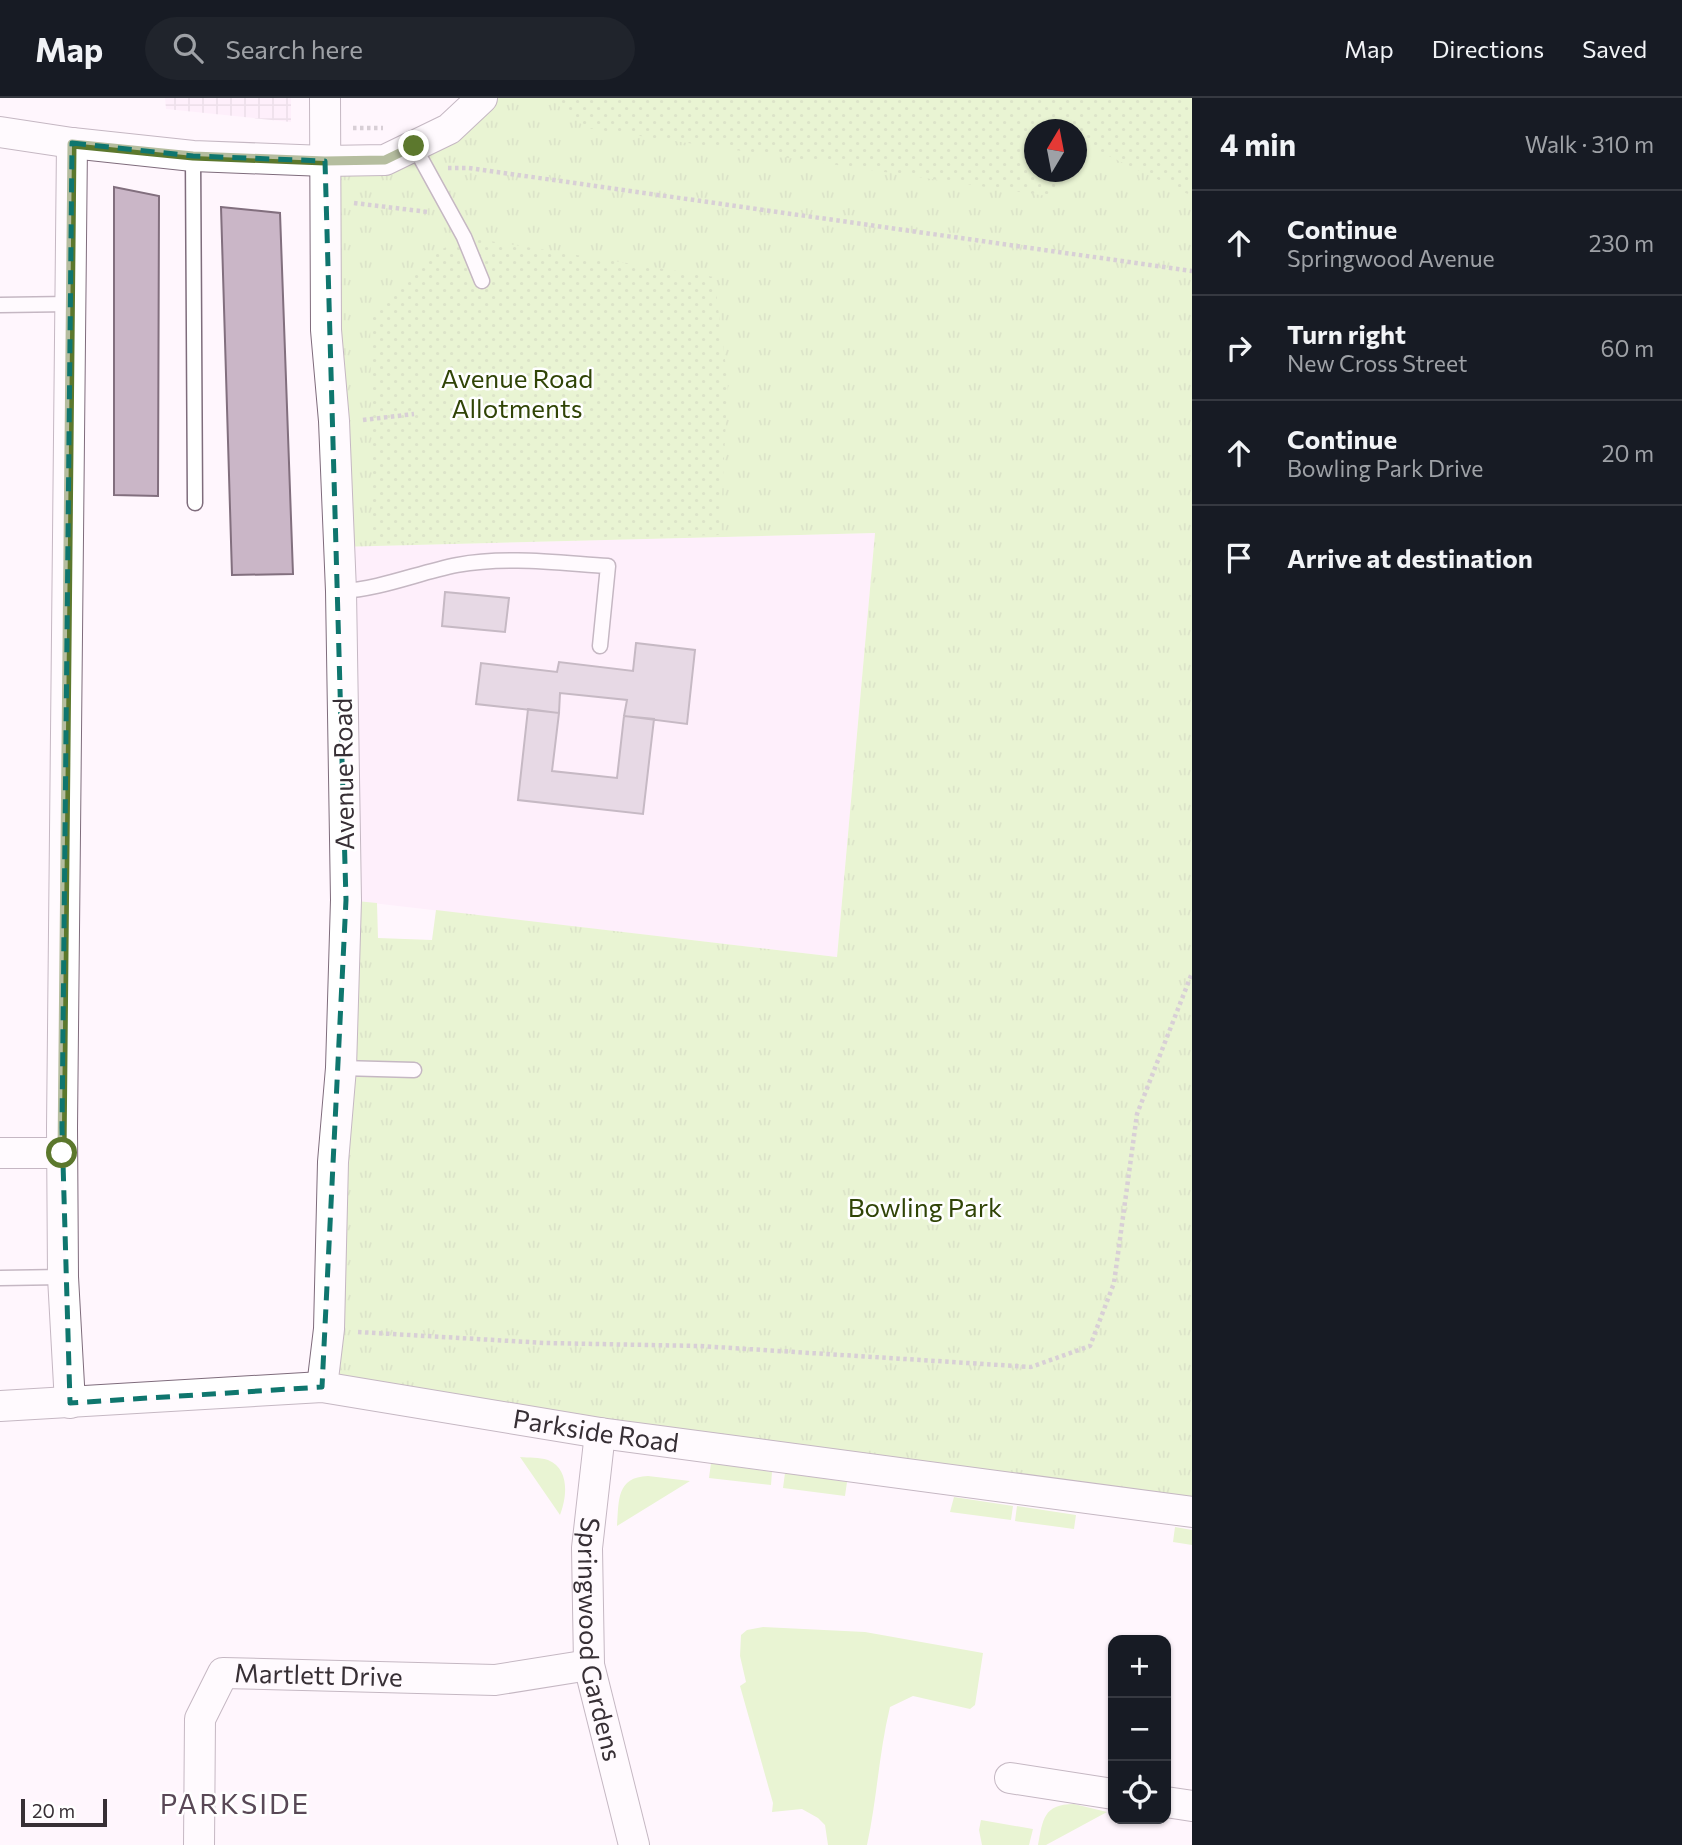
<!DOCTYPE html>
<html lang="en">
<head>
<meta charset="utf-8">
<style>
  :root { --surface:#171b24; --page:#20242c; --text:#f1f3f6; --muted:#9ea1a6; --line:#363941 }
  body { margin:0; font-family:Commissioner,sans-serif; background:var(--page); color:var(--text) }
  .controls { position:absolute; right:21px; bottom:21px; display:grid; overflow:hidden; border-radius:14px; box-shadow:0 2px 5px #0004 }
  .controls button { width:63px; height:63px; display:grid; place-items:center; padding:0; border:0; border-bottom:2px solid var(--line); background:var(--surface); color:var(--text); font:35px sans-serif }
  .compass { position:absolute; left:1024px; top:21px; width:63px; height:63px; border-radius:50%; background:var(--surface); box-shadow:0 2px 5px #0004; rotate:10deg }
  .scale { position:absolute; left:21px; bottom:18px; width:86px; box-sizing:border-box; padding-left:7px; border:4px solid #372f35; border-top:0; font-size:19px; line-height:24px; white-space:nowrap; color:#372f35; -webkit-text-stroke:5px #fff; paint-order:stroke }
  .stop { position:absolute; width:21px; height:21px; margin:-16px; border:5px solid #5c782d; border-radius:50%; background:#fff }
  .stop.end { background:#5c782d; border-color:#fff; box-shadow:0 2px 7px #0008 }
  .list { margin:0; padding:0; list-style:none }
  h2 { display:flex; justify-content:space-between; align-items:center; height:91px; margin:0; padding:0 28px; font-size:30px }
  h2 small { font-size:23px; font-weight:400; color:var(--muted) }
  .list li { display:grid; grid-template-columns:46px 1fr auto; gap:21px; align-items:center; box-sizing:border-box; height:105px; padding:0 28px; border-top:2px solid var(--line) }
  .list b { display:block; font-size:26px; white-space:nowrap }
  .list p { margin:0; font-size:23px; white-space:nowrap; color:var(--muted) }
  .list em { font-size:23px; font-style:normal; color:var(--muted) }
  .icon { flex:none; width:38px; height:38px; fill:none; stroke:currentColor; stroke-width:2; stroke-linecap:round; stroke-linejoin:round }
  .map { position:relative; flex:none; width:1192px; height:1747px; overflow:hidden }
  header { display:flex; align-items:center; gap:42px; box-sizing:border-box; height:98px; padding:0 35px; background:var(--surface); border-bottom:2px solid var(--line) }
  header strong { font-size:33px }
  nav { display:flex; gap:38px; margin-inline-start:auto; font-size:24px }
  .search { width:490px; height:63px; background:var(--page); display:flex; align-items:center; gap:18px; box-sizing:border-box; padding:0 24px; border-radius:38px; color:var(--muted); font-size:26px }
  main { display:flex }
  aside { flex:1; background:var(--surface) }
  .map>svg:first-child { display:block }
</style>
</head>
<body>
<header>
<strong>Map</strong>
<div class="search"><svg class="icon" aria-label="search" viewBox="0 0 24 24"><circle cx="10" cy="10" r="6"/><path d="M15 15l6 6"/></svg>Search here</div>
<nav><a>Map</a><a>Directions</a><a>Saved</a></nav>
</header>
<main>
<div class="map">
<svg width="1192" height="1747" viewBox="0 0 1192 1747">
  <defs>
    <pattern id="industrial-grid" width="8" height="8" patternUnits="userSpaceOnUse" patternTransform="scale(1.75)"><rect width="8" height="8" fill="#fde7f9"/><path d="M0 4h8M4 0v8" fill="none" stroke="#d9c6d6"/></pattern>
    <pattern id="park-tufts" width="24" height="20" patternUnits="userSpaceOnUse" patternTransform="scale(1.75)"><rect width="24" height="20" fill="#cff1a0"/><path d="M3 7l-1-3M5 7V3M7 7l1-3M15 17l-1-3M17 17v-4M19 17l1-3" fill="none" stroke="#b2cf8a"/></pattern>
    <pattern id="garden-dots" width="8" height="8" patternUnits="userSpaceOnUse" patternTransform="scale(1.75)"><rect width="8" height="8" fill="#cff1a0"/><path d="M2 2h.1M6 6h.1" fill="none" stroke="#b2cf8a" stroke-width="1.8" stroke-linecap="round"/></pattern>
  </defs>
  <rect width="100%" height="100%" fill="#fff6fd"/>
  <!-- built -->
  <path fill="#fde7f9" d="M875 435 837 859 346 802 338 449Z"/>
  <!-- industrial -->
  <path fill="url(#industrial-grid)" d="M165 0H291V24L166 11Z"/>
  <!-- grass -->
  <path fill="#cff1a0" d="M520 1359C529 1360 539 1359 548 1362 570 1371 567 1399 560 1417Z
    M711 1365 772 1374 771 1387 709 1380Z
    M785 1375 847 1384 845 1398 783 1390Z
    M648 1378 690 1383 617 1428C619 1403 616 1379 648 1378Z
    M954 1399 1013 1408 1011 1422 950 1414Z
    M1017 1408 1076 1417 1074 1431 1015 1423Z
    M1175 1429 1192 1432V1447L1173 1444Z
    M763 1529 865 1534 983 1555 975 1607 970 1611 913 1598 890 1609C879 1654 877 1701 867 1747H828L825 1727 818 1720 802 1711 772 1714 773 1705 740 1588 746 1584 740 1558 741 1537 747 1532Z
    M1074 1706 1107 1714 1046 1747H1038C1043 1722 1043 1706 1074 1706Z
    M981 1722 1033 1731 1029 1747H982L979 1732Z"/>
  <!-- park -->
  <path fill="url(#park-tufts)" fill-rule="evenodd" d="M482 0H1192V1414L322 1289 346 802 377 805 378 840 432 842 436 812 837 859 875 435 338 449 325 63 385 62ZM1034 32H1076V74H1034Z"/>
  <!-- garden -->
  <path fill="url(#garden-dots)" d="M549 0H1192V98L1090 49 1077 64 1076 32H1034V74H1068L1047 98 586 30Z
    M464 139 714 179 728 284 720 437 373 446 370 215 430 158Z"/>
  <!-- building -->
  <path fill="#cab6c7" stroke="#826f7e" stroke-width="2" d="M114 89 159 98 158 398 114 397Z
    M221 109 280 115 293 476 232 477Z
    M445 494 509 500 505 534 442 528Z
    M636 545 695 552 687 626 624 618 627 602 560 595 559 615 476 606 481 565 557 574 559 564 633 573Z
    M528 611 559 615 552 673 617 680 624 618 654 621 643 716 518 702Z"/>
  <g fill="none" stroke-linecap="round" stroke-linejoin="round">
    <!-- service casing -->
    <g stroke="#7f6c7c" stroke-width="17">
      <path id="service" d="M414 48 464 139 482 183
        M193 58 195 405
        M0 207 70 206
        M341 493C381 491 417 475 457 467 506 458 559 465 608 468L600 548
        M341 970 414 972
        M0 1180 63 1179"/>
    </g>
    <!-- minor casing -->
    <g stroke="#7f6c7c" stroke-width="32">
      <g id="minor">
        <path d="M0 34 72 45 193 58 325 63 385 62 449 31 482 0"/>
        <path d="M0 1055H62"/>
        <path d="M322 1289 329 1231 333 1064 341 970 346 802 341 493 334 323 326 232 325 0"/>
        <path d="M70 1305 63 1179 62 1030 72 45"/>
        <path id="s1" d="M0 1308 322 1289 600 1335 1192 1414"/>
        <path id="s2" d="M600 1335 587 1450 589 1567 634 1747"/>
        <path d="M1010 1680 1113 1696"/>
        <path d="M1166 1704 1192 1708"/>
        <path id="s3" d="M199 1747 200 1621 223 1575 495 1582 589 1567"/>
      </g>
    </g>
    <!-- path -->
    <path stroke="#a9a0a7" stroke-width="4.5" stroke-dasharray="3.5 3.5" stroke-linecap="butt" d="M353 30H383
      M448 70H469L1192 173
      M354 105 428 114
      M363 322 414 316
      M358 1234 545 1245 700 1248 1031 1269 1090 1248 1114 1185 1137 1016 1192 875"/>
    <!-- service -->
    <use href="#service" stroke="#fff" stroke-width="14"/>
    <!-- minor -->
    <use href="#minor" stroke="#fff" stroke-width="30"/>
  </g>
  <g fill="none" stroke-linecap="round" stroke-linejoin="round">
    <!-- route -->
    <path stroke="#5c782d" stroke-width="9" d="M62 1055 72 46 193 58 325 63 385 62 414 48"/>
  </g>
  <!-- marked area -->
  <path d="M0 0H1192V1747H0ZM72 45 193 58 325 63 346 802 322 1289 70 1305 62 1030Z" fill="#fff6fd" fill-opacity=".55" fill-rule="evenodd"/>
  <path fill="none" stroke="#0f766e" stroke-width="5" stroke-dasharray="14 9" stroke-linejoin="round" d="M72 45 193 58 325 63 346 802 322 1289 70 1305 62 1030Z"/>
  <g text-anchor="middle" stroke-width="5" stroke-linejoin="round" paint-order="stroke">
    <!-- park labels -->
    <g font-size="26" fill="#304406" stroke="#fff">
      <text x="517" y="290">Avenue Road<tspan x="517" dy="30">Allotments</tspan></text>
      <text x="925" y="1119">Bowling Park</text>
    </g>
    <!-- street labels -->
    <g font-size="26" fill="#372f35" stroke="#fff">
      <text transform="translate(344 676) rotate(-91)" y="9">Avenue Road</text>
      <text dy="9" stroke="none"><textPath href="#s1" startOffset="600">Parkside Road</textPath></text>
      <text dy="9" stroke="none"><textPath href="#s2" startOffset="208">Springwood Gardens</textPath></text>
      <text dy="9" stroke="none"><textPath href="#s3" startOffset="273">Martlett Drive</textPath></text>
    </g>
    <!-- neighbourhood labels -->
    <g font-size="28" letter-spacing="2" fill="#594856" stroke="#fff">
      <text x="235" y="1716">PARKSIDE</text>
    </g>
  </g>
</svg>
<div class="controls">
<button>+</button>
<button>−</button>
<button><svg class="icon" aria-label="locate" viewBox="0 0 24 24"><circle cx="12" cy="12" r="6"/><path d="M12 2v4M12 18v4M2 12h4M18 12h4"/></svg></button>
</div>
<svg class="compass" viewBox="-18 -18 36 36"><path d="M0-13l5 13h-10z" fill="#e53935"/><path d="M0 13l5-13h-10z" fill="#9ea1a6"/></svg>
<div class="scale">20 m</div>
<div class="stop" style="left:62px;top:1055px"></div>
<div class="stop end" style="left:414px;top:48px"></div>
</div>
<aside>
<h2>4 min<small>Walk · 310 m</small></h2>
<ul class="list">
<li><svg class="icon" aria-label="ahead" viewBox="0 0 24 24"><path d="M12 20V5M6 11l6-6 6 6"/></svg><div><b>Continue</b><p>Springwood Avenue</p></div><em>230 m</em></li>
<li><svg class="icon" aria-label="right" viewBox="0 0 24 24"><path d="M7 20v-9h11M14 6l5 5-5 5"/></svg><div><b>Turn right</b><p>New Cross Street</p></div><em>60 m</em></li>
<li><svg class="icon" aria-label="ahead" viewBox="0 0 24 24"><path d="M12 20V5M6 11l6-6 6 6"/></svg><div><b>Continue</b><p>Bowling Park Drive</p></div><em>20 m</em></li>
<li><svg class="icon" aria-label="arrive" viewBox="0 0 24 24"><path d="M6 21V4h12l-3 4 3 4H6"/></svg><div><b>Arrive at destination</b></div></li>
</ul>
</aside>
</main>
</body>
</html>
